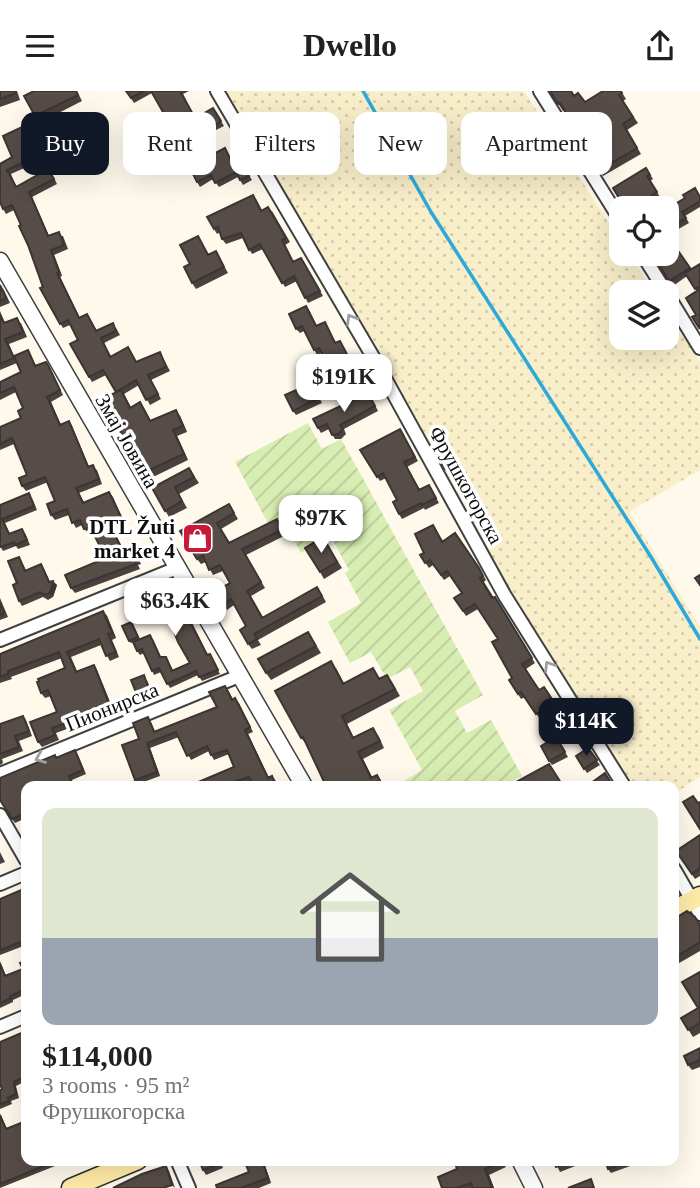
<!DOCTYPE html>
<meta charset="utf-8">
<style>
body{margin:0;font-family:Georgia,serif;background:#f6f6f6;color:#202124;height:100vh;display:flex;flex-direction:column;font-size:26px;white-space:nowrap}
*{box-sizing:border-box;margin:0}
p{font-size:23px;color:#757577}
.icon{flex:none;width:38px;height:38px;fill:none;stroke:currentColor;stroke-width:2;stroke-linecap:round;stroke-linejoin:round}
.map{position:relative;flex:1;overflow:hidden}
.sheet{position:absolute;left:21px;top:690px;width:658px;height:385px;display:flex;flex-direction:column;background:#fff;border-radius:14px;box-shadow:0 7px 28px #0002}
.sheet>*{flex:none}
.guide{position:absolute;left:21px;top:21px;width:658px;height:63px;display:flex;gap:14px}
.tools{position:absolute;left:609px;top:105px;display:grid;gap:14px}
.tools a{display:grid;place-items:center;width:70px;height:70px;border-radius:14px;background:#fff;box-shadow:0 7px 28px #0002;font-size:35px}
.price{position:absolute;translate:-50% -60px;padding:0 16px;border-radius:14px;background:#fff;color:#222;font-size:23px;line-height:46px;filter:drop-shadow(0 2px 4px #0008)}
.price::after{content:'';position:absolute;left:50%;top:42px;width:21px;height:16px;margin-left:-10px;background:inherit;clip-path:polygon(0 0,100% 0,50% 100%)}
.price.selected{background:#111827;color:#fff}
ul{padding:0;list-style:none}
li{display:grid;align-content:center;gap:14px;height:371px;padding:0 21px}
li+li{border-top:2px solid #e0e0e0}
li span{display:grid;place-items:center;height:217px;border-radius:14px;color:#555}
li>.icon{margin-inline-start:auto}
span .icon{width:126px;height:126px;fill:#fffc;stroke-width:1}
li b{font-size:30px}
.pill{padding:0 24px;border-radius:14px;background:#fff;box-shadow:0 7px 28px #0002;font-size:24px;line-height:63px}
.pill.selected{background:#111827;color:#fff}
header{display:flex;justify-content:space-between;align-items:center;height:91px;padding:0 21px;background:#fff;font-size:32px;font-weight:800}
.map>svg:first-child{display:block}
.farmland{fill:url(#farmland-dots)}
.garden{fill:url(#garden-furrows)}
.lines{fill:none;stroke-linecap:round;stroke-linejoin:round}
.stream{stroke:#2ca8d9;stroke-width:3.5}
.minor-casing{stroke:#404040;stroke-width:16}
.tertiary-casing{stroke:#404040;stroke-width:19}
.secondary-casing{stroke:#2f2f2f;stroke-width:21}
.minor{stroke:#fff;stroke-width:12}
.tertiary{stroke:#fff;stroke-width:16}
.secondary{stroke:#ffeba7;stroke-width:18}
.wall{fill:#4a413e}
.shaded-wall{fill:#3c3532}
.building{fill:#564c48;stroke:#3c3532;stroke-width:2}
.oneway{stroke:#9e9e9e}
.labels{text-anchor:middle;stroke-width:7;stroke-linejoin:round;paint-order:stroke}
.street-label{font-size:21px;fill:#0d0d0d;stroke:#fff}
.poi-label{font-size:21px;font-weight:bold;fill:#0d0d0d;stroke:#fff;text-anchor:end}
</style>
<header><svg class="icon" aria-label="menu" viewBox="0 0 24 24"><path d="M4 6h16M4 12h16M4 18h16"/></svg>Dwello<svg class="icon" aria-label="share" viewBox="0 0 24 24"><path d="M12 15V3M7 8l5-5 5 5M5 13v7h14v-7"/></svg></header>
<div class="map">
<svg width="700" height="1097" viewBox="0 0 700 1097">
<defs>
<pattern id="farmland-dots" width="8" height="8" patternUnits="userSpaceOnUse" patternTransform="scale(1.75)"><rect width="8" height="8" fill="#f8eeca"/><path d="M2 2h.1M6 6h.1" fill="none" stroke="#d3cbac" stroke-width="1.8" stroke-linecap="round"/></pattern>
<pattern id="garden-furrows" width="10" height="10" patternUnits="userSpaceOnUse" patternTransform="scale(1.75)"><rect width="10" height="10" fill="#d8edb2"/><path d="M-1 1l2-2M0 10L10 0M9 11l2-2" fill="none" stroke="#b8ca98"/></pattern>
</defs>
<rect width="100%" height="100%" fill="#fff9ec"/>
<path class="farmland" d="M226,0h298l97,151v12h8l25,38h-33v46h46v-26l33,50v108l-71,42 71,115v150l-26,17v-8h-41l-71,-107 -120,-204 -54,-103z"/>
<path class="garden" d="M308,332l14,26 19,-10 142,256 -28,16 12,22 24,-13 31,56 -18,10h-102l-1,-3 21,-13 -33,-60 34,-19 -13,-24 -23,12 -16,-27 -21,11 -22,-41 33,-19 -16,-30 4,-3 -18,-33 -30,16 -19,-34 -13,6 -34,-63z"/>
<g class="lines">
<path class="stream" d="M363,0l68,121 220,345 49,82"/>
<defs>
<path id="minor" d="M217,0l159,271 129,234 119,190
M540,0l81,130
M642,163l24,38
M667,203l33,54
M0,549l177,-72
M0,683l239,-98
M0,724l26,45
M674,778l26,45
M0,793l26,-11
M0,936l26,-11
M177,1069l12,28"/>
<path id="tertiary" d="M0,170l304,525
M520,1069l14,28"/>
<path id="secondary" d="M674,819l26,-14
M71,1097l67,-28"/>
</defs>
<use href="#minor" class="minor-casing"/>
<use href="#tertiary" class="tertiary-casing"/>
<use href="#secondary" class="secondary-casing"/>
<use href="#minor" class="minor"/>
<use href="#tertiary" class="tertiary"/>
<use href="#secondary" class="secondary"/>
</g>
<path class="wall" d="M0,0h17l3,9 -20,7z
M77,0l5,10 -43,22 -4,-7z
M126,0h63l-6,3 12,24 18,-10 11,18 -8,4 -3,-4 -11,6 -7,-10 -20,10 -23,-39 -18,10z
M550,0l24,5 11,6 36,-11 5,8 -3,2 15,22 -11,7 14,24 -38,22 -39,-66 -1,1z
M22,36l18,34 -29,13 5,12 36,-12 5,10 -25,13 17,39h14l5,13 -14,6 8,21 -2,1 20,41 7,-4 10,17 19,-3 4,7 -16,8 7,13 20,-4 5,10 24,-10 10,19 -19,9 10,19 -11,6 -11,-20 -15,9 7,13 13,1 7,13 29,-5 7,16 -10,4 11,24 -39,19 -4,-7 -9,-18 -3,1 -5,-6 -5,-13h-1l-4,-6 -2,-38 -10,-17 -14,7 -3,-5 -11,-37 -8,-15 -7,3 -15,-24 -27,-79 -7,-15 -8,4 -3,-5 -3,-45 12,-7z
M200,47l10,18 18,-3 5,9 6,-3 13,21 -9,5 -5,-8 -19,10 -6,-8 -13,8 -3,-5v-10z
M646,77l7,11 -3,2 10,16 -9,5 -26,6z
M700,105v11l-15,9 4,7 -14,8 -4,-6 -4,3v-19z
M256,108l6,11 10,1 18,31 -5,3 8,17 8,-4 22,38 -15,7 -11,-22 -12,6 -22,-38 -11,5 -9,-16 -17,6 -4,-5 -2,-7 -3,2 -3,-5z
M198,145l11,19 7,-4 12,22 -32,16 -4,-6 -2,-19z
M679,161l12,17 9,-5v66l-8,-13 4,-2 1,-24 -10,-15 -14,10 -14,-21z
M0,194l4,5 6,13 -10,4z
M309,219l8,16 8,-4 11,21 4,-2 12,21 -19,10 -11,-19 -5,2 -13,-24 -4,2 -4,-4z
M0,220l5,12h16l6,14 -18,7 8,19 -17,7z
M28,259l8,16 10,-4 5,8 12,25 -12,7 10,23 8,-4 3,5 17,41 8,3 5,14 -23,9 5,9 25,-10 16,32 -12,5 11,22 12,2 5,11 -3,1 2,4 -65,24 -4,-5 35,-30 -13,-26 -5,2 -6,-9 -6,3 -7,-13 -14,5 -4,-5 4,-14 -7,-19 -22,9 -4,-5 5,-11 -13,-31 -14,6v-23l21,-9 2,-10 -7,-16 -16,8v-18l21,-10z
M365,275l8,15 -13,7 -3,-5z
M312,292l10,20 -26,12 -3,-4z
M371,306l7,14 -34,18 2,5 -5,5h-6l-6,-10 -8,4 -3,-5z
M400,338l18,32 -11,6 13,23 9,-5 10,18 -14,7 -1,-2 -22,11 -3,-5 -2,-14 -11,-22 -6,3 -20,-31z
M443,364l10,11 -7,5 -7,-12z
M189,377l10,15 -20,11 8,14 -18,9 -17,-29z
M32,407l5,12 -32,13 5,11 15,-1 5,12 -12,4 -2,-3 -13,5 -3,-5v-41z
M229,413l9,15 -17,10 8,13 52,-17 5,10 -40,20 19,33 -14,8 12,21 58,-24 5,9 -68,38 3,5 -9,4 -4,-5 -2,-18 -12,-21 -7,5 -4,-6 7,-21 -7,-12 -10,4 -7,-13 -5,2 -4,-5z
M433,434l10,16 12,-8 27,40 4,7 -2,2 51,81 -9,6 13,21 5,-3 13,20 -17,12 -15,-22 -4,2 -12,-19 3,-2 -14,-39 -20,-30 -12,7 -12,-18 8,-5 -12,-17 -6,4 -11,-15 -4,3 -9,-13 4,-2z
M323,446l19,31 -18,11 -4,-7z
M19,466l7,13 15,-6 3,5 6,13 7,3 -4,12 -5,3 -5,-3 -21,9 -3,-5 -2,-18z
M168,492l5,12 3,-1 3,3 29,58 4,3 8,16 -18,7 -4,-6 -28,13 -9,-16 -7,3 -10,-22 -4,2 -3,-4 16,-12 8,18h5l7,13 17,-7 -24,-52 -8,4 -3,-4z
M0,507l8,19 -8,3z
M103,520l4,5 9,22 -4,2 7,17 -9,4 -9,-16 -30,12 6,14 17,-6 3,5 17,42 -58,21 3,7 -17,7 -4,-5 19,-30 -6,-16 -6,2 -4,-5 24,-25 -3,-10 -51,19 1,2 -12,4v-29z
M133,533l7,15 -9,4 -2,-2z
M308,541l13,21 -50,27 -5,-7z
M336,577l8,15 29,-15 7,11 12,3 8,14 -53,28 7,14 24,-3 6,13 -21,11 9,18 5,-2 7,11h-58l-19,-42 -6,-6z
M147,589l6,15 -13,5 -3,-5z
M228,599l5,9 6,4 14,29 -5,2 21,44 3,-2 4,5h-25l-13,5h-49l45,-19 -5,-13 -15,6 -5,-9 -18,9 -12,-23 -29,11 10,28 -22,8 -3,-4 4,-41 12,-17 4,9 62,-24z
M23,625l3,4 6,16 -13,5 4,10 -21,8 1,4 -3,2v-41z
M571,627l11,18 -11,7 -11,-18z
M556,646l12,20 -16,8 -3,-4z
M588,657l12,17 -13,8 -11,-17z
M78,664l8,19 -14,6 2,6h-48v32l-11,5 -14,-20 56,-45z
M700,744v41l-5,3 -19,-28z
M0,761l5,10 -5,2z
M26,797v57l-26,10v-56z
M674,828l26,5v27l-26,15z
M26,869v34l-13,6v2l-13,6v-47l6,15 17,-7z
M700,881v61l-7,4 -12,-19 17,-10z
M26,940v50l-10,5 3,12 -8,3 1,3 -12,5v-19l2,-1z
M700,957v19l-8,3 -4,-5z
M0,1023l7,15 19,31h44l-70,28z
M220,1069l3,8 -17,7 -3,-5z
M263,1069l8,23 -12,5h-42l32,-16z
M502,1069l4,7 -17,8 5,13h-52l15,-19z
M554,1069h28l1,3 -23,9z
M631,1069l2,5 -22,8 -3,-4z"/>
<path class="shaded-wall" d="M29,101l3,5 19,44 -3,-5z
M51,159l3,5 8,21 -3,-4z
M57,182l3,4 22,46 -16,-29z
M47,306l4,5 12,29 -3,-6z
M176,319l4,6 7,16 -4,-6z
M69,330l3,5 19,46 -3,-5z
M173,339l4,6 11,24 -4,-6z
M109,401l4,5 12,27 -3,-5z
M41,473l3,5 8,18 1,-6 4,4 -4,12 -3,-4 -1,-11z
M103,520l4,5 9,22 -4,-5z
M94,574l3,5 17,42 -4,-5z
M245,639l3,4 23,49 -3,-5z
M147,652l3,5 10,28 -3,-4z
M358,661l5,7 13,26 -5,-7z
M262,1069h1l8,23 -3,-5z
M166,1075l3,5 6,17 -3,-3z
M485,1078l4,6 5,13h-2z"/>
<path class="building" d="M0,0h15l1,2 -16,6z
M34,0h42l2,4 -43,21 -11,-20z
M126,0h18l-13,7z
M151,0h29l14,25 -22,12z
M550,0h21l3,5 4,-3 7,9 18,-11h18l1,2 -3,2 14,22 -10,7 14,24 -38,22 -39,-67 -2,1z
M213,17l8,13 -8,5 -3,-5 -12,6 -4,-8z
M22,36l15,29 -30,14 9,17 32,-18 6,10 -25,13 19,44 11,-4 5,13 -13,5 8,22 -2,1 22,45 8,-4 9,17 17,-8 3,8 -15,7 9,19 18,-10 8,15 24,-10 6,15 -18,8 10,19 -12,6 -10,-20 -20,12 -13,-22 -14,7 -19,-33 8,-4 -10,-20 -8,4 -20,-36 3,-1 -15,-42 -9,-19 2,-1 -9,-20 -9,4 -3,-7v-38l12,-7 -9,-21z
M200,47l10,18 15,-8 7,15 7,-4 10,17 -9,4 -4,-8 -21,11 -4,-8 -14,7 -4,-8 4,-2 -14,-26z
M646,77l4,7 -3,1 10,16 -9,6 7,10h-30l-12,-20z
M695,97l5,9v4l-18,11 4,6 -14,8 -4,-6 -1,1v-12l18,-11 -2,-3z
M253,104l8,16 7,-4 18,31 -4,2 11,22 8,-4 19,33 -15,7 -11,-22 -12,7 -22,-39 -11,6 -8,-17 -19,6 -4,-12 -4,2 -7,-12z
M198,145l10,19 8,-4 8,16 -32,16 -8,-16 6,-3 -10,-19z
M679,161l11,16 -21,13 -10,-16z
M700,173v22l-5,3 -10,-16z
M0,194l6,13 -6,3z
M700,198v38l-1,1 -7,-11 4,-2 -10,-17z
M306,215l10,20 9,-4 10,21 5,-2 9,17 -19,10 -11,-20 -5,2 -12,-24 -6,3 -7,-15z
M0,224l4,8 13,-5 6,14 -18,7 9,19 -14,6z
M28,259l7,16 11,-4 2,3 12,25 -13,7 13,28 9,-4 19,46 5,-2 6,14 -23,9 7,15 26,-11 13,27 -13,5 14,27 9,-3 5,11 -2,1 1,4 -65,24 -6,-13 41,-17 -16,-31 -6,2 -4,-9 -8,3 -5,-14 -16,6 -4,-11 8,-3 -10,-24 -23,9 -3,-8 8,-3 -15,-37 -12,6v-17l21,-9 -3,-7 5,-3 -9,-21 -14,6v-11l21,-10 -7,-16z
M362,271l8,14 -13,7 -8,-14z
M312,292l7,15 -26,13 -8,-16z
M121,299l9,18 10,-6 10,19 26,-11 7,16 -10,4 11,24 -39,18 -12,-25 -5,2 -8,-20 -2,1 -16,-31z
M368,302l7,13 -35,19 3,4 -5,5 -6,1 -5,-11 -9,4 -5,-9z
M400,338l15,28 -11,5 15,28 10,-5 7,13 -14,7 -1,-2 -22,11 -6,-12 4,-2 -14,-27 -6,4 -17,-27z
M443,364l8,9 -6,5 -6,-10z
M189,377l5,9 -19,10 7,14 -17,10 -13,-23z
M29,402l5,13 -32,13 7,15 13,-5 5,11 -12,5 -1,-3 -14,5v-42z
M229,413l5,9 -17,10 12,20 48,-24 5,11 -40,19 19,33 -14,9 15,27 55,-31 5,9 -68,38 3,5 -9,5 -8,-14 6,-4 -15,-27 -8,5 -7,-13 14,-8 -10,-18 -11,5 -6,-15 -6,4 -17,-28z
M433,434l9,17 13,-9 24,35 4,8 -3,2 12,20 3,-1 37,61 -10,6 17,26 5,-3 10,15 -18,12 -15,-22 -3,2 -9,-14 3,-2 -20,-36 6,-3 -23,-35 -12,7 -9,-13 8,-5 -15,-22 -6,4 -11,-15 -5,3 -5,-8 4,-2 -9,-19z
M323,446l14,25 -17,10 -15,-24z
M19,466l6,14 16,-7 8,18 4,-1 -3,12 -5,2 -5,-3 -21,9 -6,-16 4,-2 -9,-22z
M700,484v10l-5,-7z
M165,488l7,16 4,-1 31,61 3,-1 8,16 -19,7 -3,-6 -29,13 -8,-16 -7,3 -10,-22 -5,2 -4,-9 17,-7 10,22h6l6,14 18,-8 -12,-21 -14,-35 -9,4 -11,-24z
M0,511l4,11 -4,2z
M103,520l9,22 -4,1 8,18 -10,4 -7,-17 -32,13 9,20 18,-7 16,42 -58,21 3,7 -17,7 -8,-20 27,-10 -9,-22 -7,3 -4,-11 2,-1 -1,-2 27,-11 -6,-16 -51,19v3l-8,3v-23z
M131,531l7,15 -9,4 -7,-15z
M308,541l8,14 -50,27 -8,-14z
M331,570l12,23 30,-16 6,11 8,-4 8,14 -53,27 11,22 20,-10 7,13 -22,11 13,26 6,-3 6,11h-57l-23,-49 -2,1 -26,-47z
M144,584l5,15 -12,5 -6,-15z
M225,595l7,14 3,-2 15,29 -5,3 23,48 4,-2 4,10h-23l-4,-9 -27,9h-33l45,-19 -7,-17 -16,5 -4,-9 -20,10 -11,-24 -29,11 10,29 -22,8 -13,-35 17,-6 -6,-16 15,-6 6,15 63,-25 -8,-15z
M23,625l6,15 -14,5 4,11 -19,7v-30z
M571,627l8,13 -11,7 -8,-13z
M556,646l9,15 -16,9 -8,-15z
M588,657l9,12 -13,9 -8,-13z
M75,659l8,20 -14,6 3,7 -7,3h-39v31l-1,-4 -13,6 -12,-19v-22l55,-23 1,3z
M549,673l12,19 -5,3h-47z
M605,682l8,13h-26z
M693,705l5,7 2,-1v27l-17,-27z
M700,744v33l-8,6 -16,-23z
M26,797v52l-26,10v-51z
M687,820l8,6 5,8v17l-26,16v-39z
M26,869v29l-16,7 1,2 -11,5v-39l5,12 18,-7 -3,-6z
M700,881v51l-12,7 -7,-12 17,-10 -16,-26z
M26,940v45l-12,6 2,12 -8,4 1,3 -9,3v-14l2,-1 -2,-5v-42z
M700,957v12l-12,5 -4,-9z
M0,1024l6,14 20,-8v39h32l-58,24z
M199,1069h20l1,4 -17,6z
M244,1069h18l6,18 -27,10h-24l-1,-3 33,-13z
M454,1069h47v1l-16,8 7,19h-19l-2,-5 -14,5h-15l-4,-11 19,-8z
M554,1069h20l-18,7z
M605,1069h25v1l-22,8z
M166,1075l6,19 -9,3h-50l29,-14z
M591,1088l3,9h-26z"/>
<defs><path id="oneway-chevron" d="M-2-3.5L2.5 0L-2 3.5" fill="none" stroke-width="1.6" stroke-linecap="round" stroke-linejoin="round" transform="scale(1.75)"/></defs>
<g class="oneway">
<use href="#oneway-chevron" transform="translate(351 228) rotate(-121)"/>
<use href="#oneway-chevron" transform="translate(549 575) rotate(-122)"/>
<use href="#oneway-chevron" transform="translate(40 667) rotate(158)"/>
</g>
<defs>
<symbol id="shop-square" viewBox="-11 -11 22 22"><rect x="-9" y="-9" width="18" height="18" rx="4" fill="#c81936" stroke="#fff"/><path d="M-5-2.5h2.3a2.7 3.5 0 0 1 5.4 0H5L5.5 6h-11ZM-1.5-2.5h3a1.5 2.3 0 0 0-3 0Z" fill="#fff"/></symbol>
</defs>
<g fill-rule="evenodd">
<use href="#shop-square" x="180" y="430" width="35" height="35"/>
</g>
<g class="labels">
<g class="street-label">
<text transform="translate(127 350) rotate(60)" y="7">Змај Јовина</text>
<text transform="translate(466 394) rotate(61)" y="7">Фрушкогорска</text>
<text transform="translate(112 616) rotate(-22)" y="7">Пионирска</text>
</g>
<g class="poi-label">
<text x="175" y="443">DTL Žuti<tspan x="175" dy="24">market 4</tspan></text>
</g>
</g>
</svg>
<div class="tools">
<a><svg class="icon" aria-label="locate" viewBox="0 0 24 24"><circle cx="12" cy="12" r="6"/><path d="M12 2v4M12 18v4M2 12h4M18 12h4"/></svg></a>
<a><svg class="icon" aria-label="layers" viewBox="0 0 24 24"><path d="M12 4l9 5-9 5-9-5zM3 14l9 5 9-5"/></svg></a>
</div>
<b class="price" style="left:344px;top:323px">$191K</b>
<b class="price" style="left:321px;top:464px">$97K</b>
<b class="price" style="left:175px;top:547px">$63.4K</b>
<b class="price selected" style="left:586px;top:667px">$114K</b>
<div class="guide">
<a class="pill selected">Buy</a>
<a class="pill">Rent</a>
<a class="pill">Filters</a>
<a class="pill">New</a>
<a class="pill">Apartment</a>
</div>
<section class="sheet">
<ul>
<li><span style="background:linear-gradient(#dfe7d0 60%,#9aa5b1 0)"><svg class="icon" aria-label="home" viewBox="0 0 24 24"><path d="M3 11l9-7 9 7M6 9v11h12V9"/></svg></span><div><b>$114,000</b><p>3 rooms · 95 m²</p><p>Фрушкогорска</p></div></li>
</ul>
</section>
</div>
